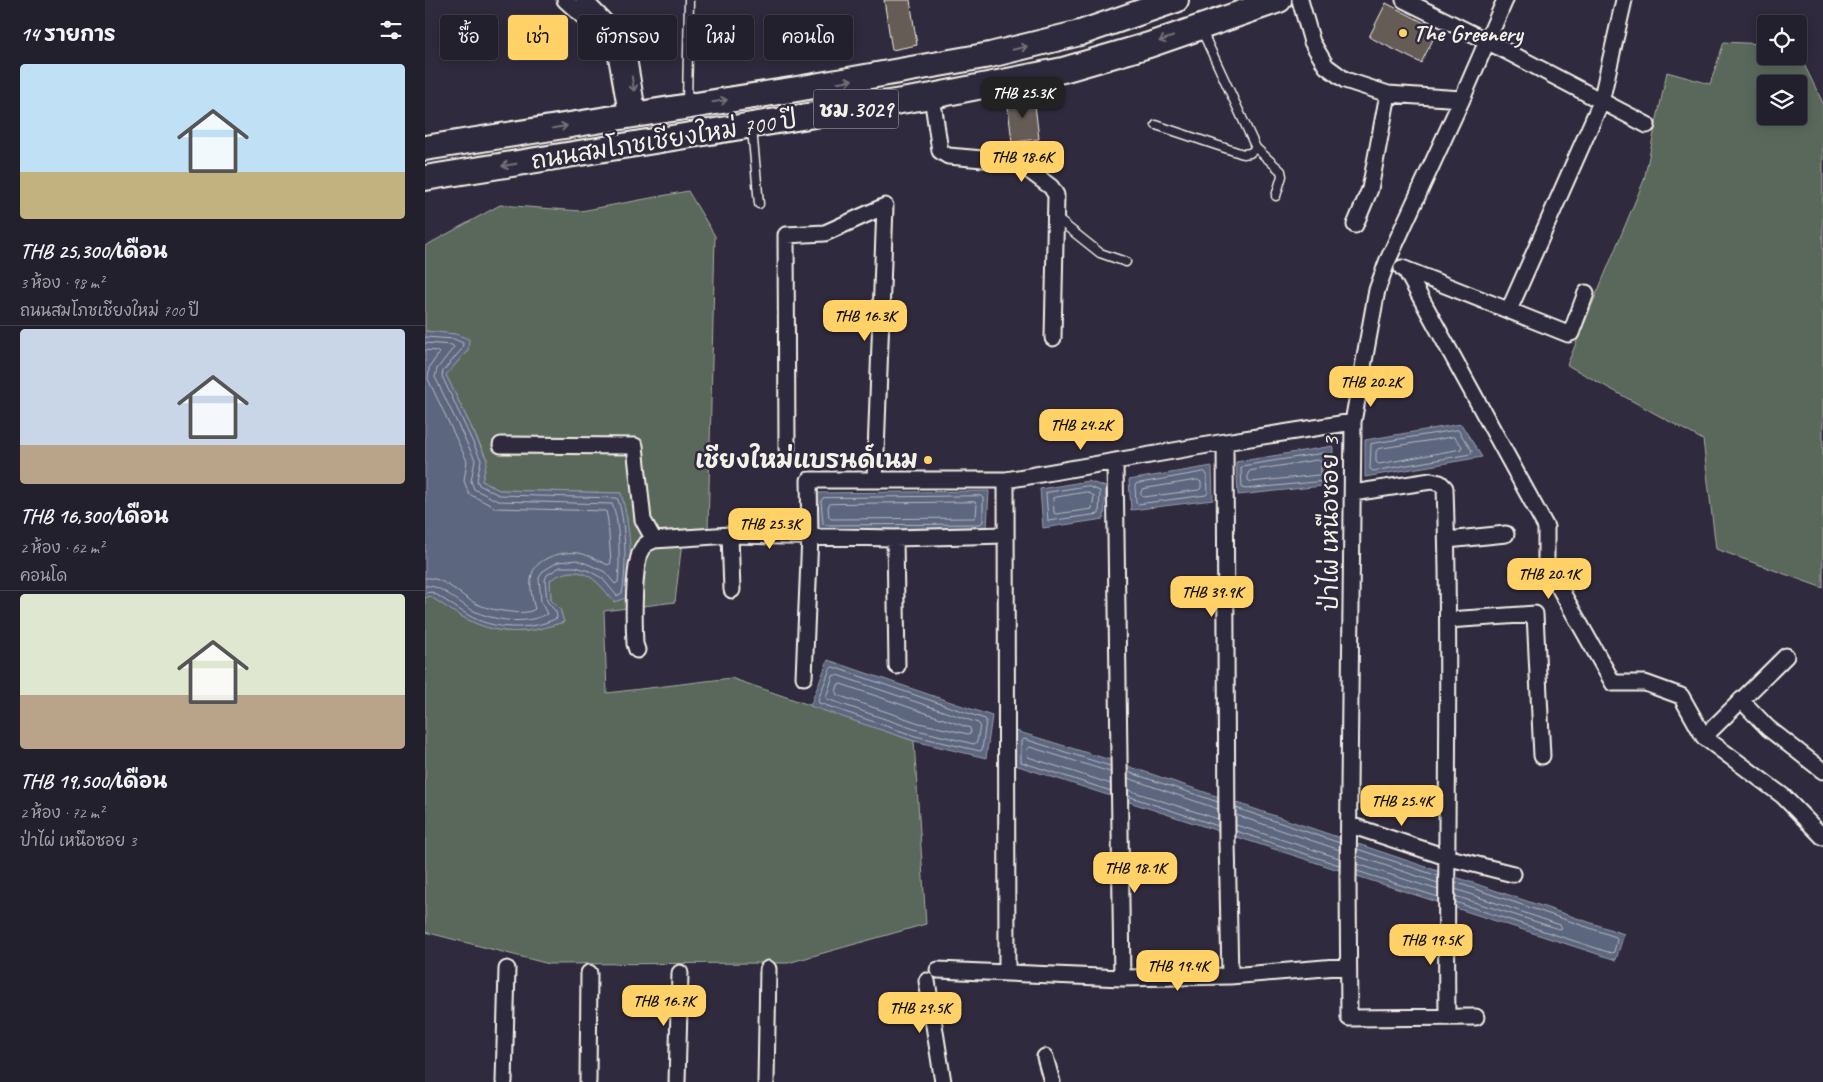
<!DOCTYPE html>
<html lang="th">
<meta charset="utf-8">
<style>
body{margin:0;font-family:Caveat,"Playpen Sans Thai",sans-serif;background:#2b2836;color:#f1f3f6;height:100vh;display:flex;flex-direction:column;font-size:19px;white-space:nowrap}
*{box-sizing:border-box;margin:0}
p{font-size:16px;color:#a3a3aa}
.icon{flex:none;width:28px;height:28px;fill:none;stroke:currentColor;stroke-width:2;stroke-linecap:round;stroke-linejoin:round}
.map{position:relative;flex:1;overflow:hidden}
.drawer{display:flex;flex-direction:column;background:#23202e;width:425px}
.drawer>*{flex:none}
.guide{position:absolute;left:15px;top:15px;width:475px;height:45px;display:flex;gap:10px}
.tools{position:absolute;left:1332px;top:15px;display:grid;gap:10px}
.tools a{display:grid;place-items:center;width:50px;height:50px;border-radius:5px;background:#23202e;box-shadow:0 2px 12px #0003,0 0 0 1px #403e4a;font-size:25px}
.price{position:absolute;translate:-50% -42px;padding:0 11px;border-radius:10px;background:#ffd166;color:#111;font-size:16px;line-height:32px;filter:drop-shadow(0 1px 2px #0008)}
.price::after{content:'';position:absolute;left:50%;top:30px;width:15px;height:11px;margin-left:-8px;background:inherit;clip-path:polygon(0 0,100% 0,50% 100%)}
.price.selected{background:#222;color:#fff}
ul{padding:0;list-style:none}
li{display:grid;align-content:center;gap:10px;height:265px;padding:0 20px}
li+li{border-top:1px solid #403e4a}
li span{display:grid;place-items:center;height:155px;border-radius:5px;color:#555}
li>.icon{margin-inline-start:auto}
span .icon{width:90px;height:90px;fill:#fffc;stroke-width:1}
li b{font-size:21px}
h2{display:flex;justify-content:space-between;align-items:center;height:60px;padding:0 20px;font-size:21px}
.chip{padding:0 18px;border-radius:5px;background:#23202e;box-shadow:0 2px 12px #0003,0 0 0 1px #403e4a;font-size:18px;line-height:45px}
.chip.selected{background:#ffd166;color:#111}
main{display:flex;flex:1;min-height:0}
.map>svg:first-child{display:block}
.green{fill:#5a675c;stroke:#a7aca2;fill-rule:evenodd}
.water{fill:#5c667f;stroke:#999ea9}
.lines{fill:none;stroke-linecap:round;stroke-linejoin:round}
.shore{stroke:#b7b9be;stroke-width:1}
.building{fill:#665b56;stroke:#f4f1e8}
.service-casing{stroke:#f4f1e8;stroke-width:11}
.minor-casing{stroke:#f4f1e8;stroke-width:19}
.primary-casing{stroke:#f4f1e8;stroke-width:28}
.service{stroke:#2f2a3d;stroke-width:8}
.minor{stroke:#2f2a3d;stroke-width:15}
.primary{stroke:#2f2a3d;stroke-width:24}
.oneway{stroke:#747079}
.poi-dot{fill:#ffd166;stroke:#2f2a3d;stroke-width:2}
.labels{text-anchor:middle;stroke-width:5;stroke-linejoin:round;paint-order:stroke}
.shield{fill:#2f2a3d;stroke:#b9b5b5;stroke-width:1}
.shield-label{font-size:22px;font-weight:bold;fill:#f4f1e8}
.poi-label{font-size:24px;font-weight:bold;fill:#f4f1e8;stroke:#2f2a3d;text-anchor:start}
.street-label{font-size:24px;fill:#f4f1e8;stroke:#2f2a3d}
</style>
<main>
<section class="drawer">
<h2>14 รายการ<svg class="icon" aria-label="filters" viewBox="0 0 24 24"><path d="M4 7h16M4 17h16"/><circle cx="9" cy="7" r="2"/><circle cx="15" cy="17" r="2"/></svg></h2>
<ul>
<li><span style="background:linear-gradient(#bfe0f5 70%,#c2b280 0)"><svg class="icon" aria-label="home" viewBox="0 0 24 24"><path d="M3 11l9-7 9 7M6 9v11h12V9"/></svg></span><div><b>THB 25,300/เดือน</b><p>3 ห้อง · 98 m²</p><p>ถนนสมโภชเชียงใหม่ 700 ปี</p></div></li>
<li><span style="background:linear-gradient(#c9d6e8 75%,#b9a48a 0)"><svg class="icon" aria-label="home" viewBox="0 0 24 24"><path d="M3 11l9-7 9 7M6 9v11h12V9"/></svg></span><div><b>THB 16,300/เดือน</b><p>2 ห้อง · 62 m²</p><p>คอนโด</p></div></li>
<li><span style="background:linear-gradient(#dfe7d0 65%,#b9a48a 0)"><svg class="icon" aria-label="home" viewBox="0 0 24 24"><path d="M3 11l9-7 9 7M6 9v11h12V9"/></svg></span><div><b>THB 19,500/เดือน</b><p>2 ห้อง · 72 m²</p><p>ป่าไผ่ เหนือซอย 3</p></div></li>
</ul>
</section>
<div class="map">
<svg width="1398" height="1082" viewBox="0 0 1398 1082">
<rect width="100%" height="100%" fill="#2f2a3d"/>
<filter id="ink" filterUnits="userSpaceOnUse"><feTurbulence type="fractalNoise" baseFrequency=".02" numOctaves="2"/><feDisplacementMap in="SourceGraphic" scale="10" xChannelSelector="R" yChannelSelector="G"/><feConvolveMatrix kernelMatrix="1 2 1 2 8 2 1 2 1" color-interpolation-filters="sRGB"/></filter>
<g filter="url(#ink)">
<path class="green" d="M1299,42l42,2v12h33v-2l24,49v485l-107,-39 -13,-109 -136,-75 77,-185 23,-108 43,12zM1341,84h33v32h-33z
M263,191l27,45 -7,295 -25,2 -8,69 -71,9 3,82 124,-15 183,63 12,183 -138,39 -239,1 -124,-32v-334l5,-2c30,21 58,39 96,35 13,-1 26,-6 38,-9l-4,-13 -9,-9 -1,-20c30,-19 46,-2 64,22l16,-29 -3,-54 -6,-26 -122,-3 -17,-9 5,-22 -41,-84 22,-25 -13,-16 -30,-3v-85l75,-41 81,6z"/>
<path class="water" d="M0,331l30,3 14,5 -1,11 -22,25 41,85 -5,21 17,9 122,3c9,32 13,72 5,105l-12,4c-18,-24 -34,-41 -64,-22l1,20 9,9 4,13c-12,3 -25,8 -38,9 -39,4 -66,-14 -96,-35l-5,2z
M1036,424l21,33 -117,20v-37z
M908,446l-1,39 -94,10 -2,-33z
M787,466l1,34 -82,10 -2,-30z
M663,481l18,6 -2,32 -61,9 -3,-39z
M564,491l-2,38 -168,1 -4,-37z
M403,660l164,56 -6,42 -72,-17 -104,-35z
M591,731l91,28 517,175 -8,26 -601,-195z"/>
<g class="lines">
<path class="shore" d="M0,337l29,2 9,4 -1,6 -19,22 -1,5 39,84 -4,20 2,5 20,10 118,3c9,19 10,74 5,95l-5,3 -15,-18 -13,-7 -13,-4h-16l-13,8 -2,5 2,21 9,11 1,6c-25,13 -65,12 -89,-3 -12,-7 -24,-16 -36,-23l-7,1
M0,343l27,2 2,2 -17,22 -2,8 40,83 -4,21 3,8 24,12 114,3c8,15 8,60 6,78l-3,2 -10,-12 -15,-7 -13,-5 -19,2 -15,9 -4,7 2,24 6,12c-21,11 -54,7 -75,-4 -12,-6 -33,-27 -47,-24
M0,350l12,1 2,2 -10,15 -1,11 39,82 -3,20 5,13 27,14 110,3 2,10 3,42 -3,2c-9,-4 -19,-10 -29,-12 -16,-2 -42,4 -47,21 -3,10 0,25 3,35 -6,4 -16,4 -23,3 -12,-1 -24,-3 -35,-8 -16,-7 -33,-28 -52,-26
M1033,430l14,21 -1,3 -98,17 -3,-2 1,-25z
M1029,437l8,9 -1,3 -82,15 -3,-2v-10l2,-3z
M900,453l3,2 -1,24 -2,2 -80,8 -3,-1 -1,-20 2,-2z
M893,460l3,2v11l-2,2 -68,7 -3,-2v-7l2,-2z
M780,472l2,3 1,18 -2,2 -68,9 -2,-1 -1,-17 1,-2z
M773,480l3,2v6l-2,2 -55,7 -3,-2v-4l2,-2z
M662,486l13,5 -1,23 -51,7 -2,-28z
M662,492l7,4 -2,13 -36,5 -2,-1 -1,-15z
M556,496l2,2v24l-3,2 -155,1 -2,-2 -2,-22 2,-3z
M550,502l2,2 -1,12 -2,2 -143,1 -2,-2 -1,-10 2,-3z
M408,667l152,52 1,2 -4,29 -2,1 -65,-15 -96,-33 -1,-3 12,-31z
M412,675l141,48 2,2 -3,17 -3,2 -57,-14 -90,-31 -1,-2 7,-21z
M416,684l129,44 1,5 -3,1 -49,-11 -82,-28 -1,-3 2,-7z
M685,766l-86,-27 -3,2v21l90,29
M685,772l-80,-25 -3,2 1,8 83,27
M703,772l90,30
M703,778l90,31
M703,790l90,29
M703,796l90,30
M811,808l104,35
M811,815l104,35
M811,825l103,33
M811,831l103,34
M932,849l81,27
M932,856l81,27
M932,864l81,26
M932,871l81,26
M1030,896l104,33 3,-1 -2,-3 -105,-36
M1030,902l156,51 3,-1 3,-12 -1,-3 -161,-55"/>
</g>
<path class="building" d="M459,0h26l7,45 -25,5z
M961,3l52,27 -17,33 -52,-26z
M609,96l5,43 -27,3 -5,-43z"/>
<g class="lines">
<defs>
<path id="service" d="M776,29l55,119 25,23 1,5 -6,20
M262,103l2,-103
M731,125l87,29 7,-1 6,-5
M327,129l7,75
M631,218l44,35 26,9"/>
<path id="minor" d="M140,0l44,40 7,14 11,62
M159,0l38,39 5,10 11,65
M875,0l12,42 14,24 19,14 43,14 74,5
M979,0l83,41 160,84
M507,96l8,55 8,5 70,6 33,25 5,8 -3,143
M930,225l15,-36 18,-95
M977,268l166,66 3,-1 15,-40
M980,269l141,258v37l67,119h32l36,13 23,41 82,-81
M1084,310l92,-208 23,-102
M800,442l2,399 3,135
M76,445l134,1 8,74 11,20
M362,449l-1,-214 39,-2 60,-27 -10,274
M690,461l7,517
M581,480l1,493
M928,493l78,-12 9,2 5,5c6,176 0,353 2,529
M305,535l165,3 110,-3
M470,538l2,128
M1022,540l59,-6
M1023,620l87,-6 7,142
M212,650l-2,-6c-1,-18 -3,-87 9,-98 2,-3 7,-4 10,-6l76,-5 2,55
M379,677l6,-141 -1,-56h197l219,-38 128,-20
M1316,700l27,28 55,43
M1279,737l79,59 40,41
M925,825l96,32 67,17
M513,970l184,8 108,-2 118,-10
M502,981l16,101
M1051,1017l-127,1 -1,-138 5,-458 24,-132 10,-28 75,-163 43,-99
M620,1057l7,25
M79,1082l3,-113
M163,1082l1,-109
M252,1082l3,-109
M341,1082l2,-113"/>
<path id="primary" d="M0,148l372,-59 193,-34 90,-22 96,-33
M0,178l507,-82 131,-26 86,-25 130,-45"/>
</defs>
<use href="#service" class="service-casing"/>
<use href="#minor" class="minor-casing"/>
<use href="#primary" class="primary-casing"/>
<use href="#service" class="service"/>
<use href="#minor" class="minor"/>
<use href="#primary" class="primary"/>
</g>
<defs><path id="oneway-shaft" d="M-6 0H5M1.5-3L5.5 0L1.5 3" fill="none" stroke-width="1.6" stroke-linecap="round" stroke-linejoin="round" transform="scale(1.25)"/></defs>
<g class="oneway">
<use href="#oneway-shaft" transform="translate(741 39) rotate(161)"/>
<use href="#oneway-shaft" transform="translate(595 48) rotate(-13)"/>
<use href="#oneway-shaft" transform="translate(420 81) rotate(-9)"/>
<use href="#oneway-shaft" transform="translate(208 84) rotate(81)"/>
<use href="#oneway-shaft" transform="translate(295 101) rotate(-9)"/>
<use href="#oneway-shaft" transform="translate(135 127) rotate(-9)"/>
<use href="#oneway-shaft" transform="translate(84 165) rotate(171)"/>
</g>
</g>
<g class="poi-dot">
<circle cx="978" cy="33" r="5"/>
<circle cx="503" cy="460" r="5"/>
</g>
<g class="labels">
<rect class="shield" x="388.5" y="89.5" width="85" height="39" rx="4"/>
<g class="shield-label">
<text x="431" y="117">ชม.3029</text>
</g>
<g class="poi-label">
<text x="988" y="41">The Greenery</text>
<text x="493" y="468" text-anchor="end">เชียงใหม่แบรนด์เนม</text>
</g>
<g class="street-label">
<text transform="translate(239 140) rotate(-9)" y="8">ถนนสมโภชเชียงใหม่ 700 ปี</text>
<text transform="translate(905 524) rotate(-90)" y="8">ป่าไผ่ เหนือซอย 3</text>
</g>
</g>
</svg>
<div class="tools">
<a><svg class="icon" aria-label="locate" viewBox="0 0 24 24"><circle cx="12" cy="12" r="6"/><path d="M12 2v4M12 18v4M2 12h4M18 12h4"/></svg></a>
<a><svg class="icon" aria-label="layers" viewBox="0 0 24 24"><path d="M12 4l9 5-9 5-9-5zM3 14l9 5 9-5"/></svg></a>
</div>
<b class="price selected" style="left:598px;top:119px">THB 25.3K</b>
<b class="price" style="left:597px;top:183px">THB 18.6K</b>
<b class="price" style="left:440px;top:342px">THB 16.3K</b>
<b class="price" style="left:946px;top:408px">THB 20.2K</b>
<b class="price" style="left:656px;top:451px">THB 24.2K</b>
<b class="price" style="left:345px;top:550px">THB 25.3K</b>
<b class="price" style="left:1124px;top:600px">THB 20.1K</b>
<b class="price" style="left:787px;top:618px">THB 39.9K</b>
<b class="price" style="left:977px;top:827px">THB 25.4K</b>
<b class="price" style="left:710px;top:894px">THB 18.1K</b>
<b class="price" style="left:1006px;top:966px">THB 19.5K</b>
<b class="price" style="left:753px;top:992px">THB 19.4K</b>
<b class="price" style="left:239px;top:1027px">THB 16.7K</b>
<b class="price" style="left:495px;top:1034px">THB 29.5K</b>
<div class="guide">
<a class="chip">ซื้อ</a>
<a class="chip selected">เช่า</a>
<a class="chip">ตัวกรอง</a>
<a class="chip">ใหม่</a>
<a class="chip">คอนโด</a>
</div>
</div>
</main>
